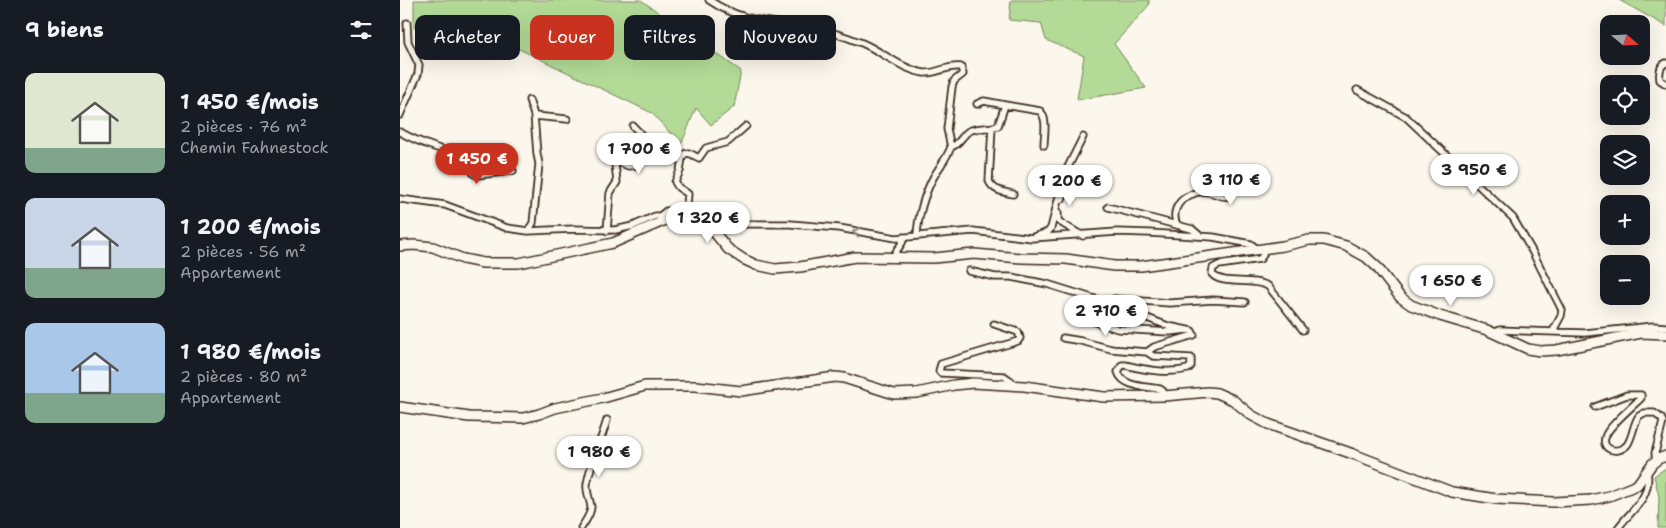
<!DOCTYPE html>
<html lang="fr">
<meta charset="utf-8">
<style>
body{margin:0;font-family:"Shantell Sans",sans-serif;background:#242831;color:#f1f3f6;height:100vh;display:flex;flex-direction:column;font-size:19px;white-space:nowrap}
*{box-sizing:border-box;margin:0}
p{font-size:16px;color:#9ea1a6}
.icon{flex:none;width:28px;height:28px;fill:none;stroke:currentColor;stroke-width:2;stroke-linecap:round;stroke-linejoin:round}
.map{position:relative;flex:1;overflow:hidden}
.details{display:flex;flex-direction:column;background:#171b24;width:400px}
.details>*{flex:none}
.guide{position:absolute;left:15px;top:15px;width:475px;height:45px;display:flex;gap:10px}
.needle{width:32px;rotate:109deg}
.tools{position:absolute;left:1200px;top:15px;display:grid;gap:10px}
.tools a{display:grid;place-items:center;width:50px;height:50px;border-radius:10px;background:#171b24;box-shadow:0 5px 20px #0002;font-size:25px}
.price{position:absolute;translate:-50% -42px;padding:0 11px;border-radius:18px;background:#fff;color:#222;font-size:16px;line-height:32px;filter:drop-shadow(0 1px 2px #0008)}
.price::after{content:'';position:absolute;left:50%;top:30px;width:15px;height:11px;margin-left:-8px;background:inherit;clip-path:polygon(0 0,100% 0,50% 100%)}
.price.selected{background:#c8321e;color:#fff}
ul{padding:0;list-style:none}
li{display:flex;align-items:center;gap:15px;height:125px;padding:0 25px}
li span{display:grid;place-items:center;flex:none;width:140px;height:100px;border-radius:10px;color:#555}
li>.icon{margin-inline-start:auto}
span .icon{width:60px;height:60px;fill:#fffc;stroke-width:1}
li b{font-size:21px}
h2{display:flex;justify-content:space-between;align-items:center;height:60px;padding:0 25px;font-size:21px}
.tag{padding:0 18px;border-radius:10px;background:#171b24;box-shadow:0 5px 20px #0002;font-size:18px;line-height:45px}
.tag.selected{background:#c8321e;color:#fff}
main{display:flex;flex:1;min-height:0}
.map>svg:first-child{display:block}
.green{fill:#b3db97;stroke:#77825a}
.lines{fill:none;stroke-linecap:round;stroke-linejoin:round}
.street-casing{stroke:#3b2a1e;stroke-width:9}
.secondary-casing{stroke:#3b2a1e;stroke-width:12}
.street{stroke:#fbf7ec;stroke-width:5.5}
.secondary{stroke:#fbf7ec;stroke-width:9}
.oneway{stroke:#9b9085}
</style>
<main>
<section class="details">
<h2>9 biens<svg class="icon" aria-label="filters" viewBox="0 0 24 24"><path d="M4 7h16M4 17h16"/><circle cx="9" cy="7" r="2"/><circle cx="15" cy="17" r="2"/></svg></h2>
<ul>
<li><span style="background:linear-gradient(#dfe7d0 75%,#7fa58c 0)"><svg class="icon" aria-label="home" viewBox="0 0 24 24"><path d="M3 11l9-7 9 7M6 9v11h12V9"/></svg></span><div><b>1 450 €/mois</b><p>2 pièces · 76 m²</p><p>Chemin Fahnestock</p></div></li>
<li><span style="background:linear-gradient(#c9d6e8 70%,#7fa58c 0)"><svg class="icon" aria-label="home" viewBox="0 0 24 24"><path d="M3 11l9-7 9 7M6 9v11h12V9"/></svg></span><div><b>1 200 €/mois</b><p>2 pièces · 56 m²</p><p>Appartement</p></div></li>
<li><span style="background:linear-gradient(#a9c7e8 70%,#7fa58c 0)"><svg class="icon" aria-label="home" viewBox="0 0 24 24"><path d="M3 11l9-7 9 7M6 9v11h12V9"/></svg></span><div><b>1 980 €/mois</b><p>2 pièces · 80 m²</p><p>Appartement</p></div></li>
</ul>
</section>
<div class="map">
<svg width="1266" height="528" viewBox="0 0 1266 528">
<rect width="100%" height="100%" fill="#fbf7ec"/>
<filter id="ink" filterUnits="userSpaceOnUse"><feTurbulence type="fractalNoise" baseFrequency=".02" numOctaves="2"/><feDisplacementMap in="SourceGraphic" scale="10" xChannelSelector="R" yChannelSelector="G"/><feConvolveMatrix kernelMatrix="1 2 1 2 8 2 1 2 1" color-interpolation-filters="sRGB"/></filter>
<g filter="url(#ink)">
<path class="green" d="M14,0h227l100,71 -7,36 -23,18 -15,-17 -15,37 -29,-32 -133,-64 -51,-4 -54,-17z
M611,0h138v5l-35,39 32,44 -69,12 7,-44 -38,-16 -5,-17 -32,-3z
M1219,0h47v26l-2,-1z
M1266,468v60h-8l1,-32 -5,-20z"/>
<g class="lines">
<defs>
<path id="street" d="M309,0c32,22 60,21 98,27 18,3 38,9 55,16 21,9 39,26 62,30 12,1 24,-8 37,-6l2,7 -9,7 -2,6 -5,42 4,18c-4,11 -12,20 -18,31 -9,17 -15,39 -16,57
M1266,63c-7,3 -7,10 -6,17l6,4
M957,90l49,27 107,101 19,33 30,59 -1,6 -8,15
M577,104l7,-3 21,4
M0,115l18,-41 1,-9 -11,-23 -1,-19
M134,116l33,3
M592,128l-3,53c4,10 15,11 24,13
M0,132c18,10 54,24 76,25 6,0 13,-2 20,-2
M551,147c9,-3 11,-12 18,-16 8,-4 20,-2 29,-5l7,-21 35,6c8,8 4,24 4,34
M75,157l-3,13 2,4 4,1 35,-4
M0,199l45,6 62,23 21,3 46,-2 41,1 18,-4 22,-10h5l4,4
M662,199l9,-26
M708,207l84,22 7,6
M658,213v8l25,15
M260,216l6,-5 17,1 4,-8 1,-10 -10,-7 -3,-5 5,-11 2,-13 2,-4 5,-1 10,5 7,-10 22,-6 18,-16
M777,224c-3,-5 -3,-9 -1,-15 4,-12 21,-19 33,-17 7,2 13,6 20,4l1,-4 -3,-3 -22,-11
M128,231l5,-8 6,-59 -2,-10 -3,-39 -5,-15
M207,231l3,-38 7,-11 -2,-18 2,-3 11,5 11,-1c3,-3 4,-6 5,-11 5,-13 -2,-19 -11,-28
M318,236l1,-8 8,-4h63l49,4 57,10 77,-7 59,7 85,-6 32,1 64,4 38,7 6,5
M633,237l15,-5 3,-4 14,-55 18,-36
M863,249v6l-3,4 -41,6 -6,3 -1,6c10,12 40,3 56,12l35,44
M494,257c1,-8 9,-11 10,-20
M569,271l26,6h16l36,7 61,19 60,23 24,5 2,4 -40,12 -7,5 6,4 38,2v8l-3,3c-20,5 -42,1 -63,-4h-3l-4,7c5,16 29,14 42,17l3,2 1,5
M708,303l6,-4 56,4 43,-3 32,2
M676,316l42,13 51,3 18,-2
M594,324l24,8 2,6 -2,3 -77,23 -2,7 2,2 63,3 7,5v4
M1093,333l7,-3 85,3 68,-7 13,1
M663,338l18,3 30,8 36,3
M1195,407l32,-12h14v3c-8,8 -31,27 -35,37 -7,15 12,20 21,10 6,-8 6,-21 12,-29l5,-3h10l7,5 2,4 -8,31 1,8
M181,528c4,-6 10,-14 10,-21 -1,-8 -5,-15 -4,-23 4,-23 14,-43 20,-64
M1218,528c14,-19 34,-30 29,-57"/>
<path id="secondary" d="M289,220l25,12 14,17 15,10 13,6 19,4 25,-2 55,-10 79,1 40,-4 47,4 45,1 48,7h27l142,-20 26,-6h15l22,6 20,11 11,10 23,30 11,8 29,11 47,14 41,19 12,2 17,-1 84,-17 25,1
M0,246l14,-1 19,2 30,12 20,4h36l94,-20 55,-24 26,2
M0,407l69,10 54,1 16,-4 16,-6 48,-10 42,-12h51l45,5 94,-14 9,1 50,16 23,-1 37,-8 19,-2 51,3 80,11 60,-1 44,-4 9,1 16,7 18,15 17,9 85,30 99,38 44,7 58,3 37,-2 18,-4 28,-11 15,-21 6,-5 8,-3"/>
</defs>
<use href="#street" class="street-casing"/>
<use href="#secondary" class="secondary-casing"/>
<use href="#street" class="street"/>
<use href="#secondary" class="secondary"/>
</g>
<defs><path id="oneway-chevron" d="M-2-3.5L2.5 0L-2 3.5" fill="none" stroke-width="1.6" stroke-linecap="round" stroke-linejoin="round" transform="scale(1.25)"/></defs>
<use class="oneway" href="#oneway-chevron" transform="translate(456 232) rotate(-169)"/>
</g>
</svg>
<div class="tools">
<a><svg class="needle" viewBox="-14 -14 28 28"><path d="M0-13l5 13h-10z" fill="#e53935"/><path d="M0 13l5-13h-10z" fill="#9ea1a6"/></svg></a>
<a><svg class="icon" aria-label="locate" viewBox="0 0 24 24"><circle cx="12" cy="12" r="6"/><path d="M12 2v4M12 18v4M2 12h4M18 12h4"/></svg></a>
<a><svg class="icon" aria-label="layers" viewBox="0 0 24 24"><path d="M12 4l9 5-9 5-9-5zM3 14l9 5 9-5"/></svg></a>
<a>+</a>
<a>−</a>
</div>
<b class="price" style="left:239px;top:175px">1 700 €</b>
<b class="price selected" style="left:77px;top:185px">1 450 €</b>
<b class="price" style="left:1074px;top:196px">3 950 €</b>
<b class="price" style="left:831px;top:206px">3 110 €</b>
<b class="price" style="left:670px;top:207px">1 200 €</b>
<b class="price" style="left:308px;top:244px">1 320 €</b>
<b class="price" style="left:1051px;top:307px">1 650 €</b>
<b class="price" style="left:706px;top:337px">2 710 €</b>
<b class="price" style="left:199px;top:478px">1 980 €</b>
<div class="guide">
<a class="tag">Acheter</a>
<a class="tag selected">Louer</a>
<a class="tag">Filtres</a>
<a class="tag">Nouveau</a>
</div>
</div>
</main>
